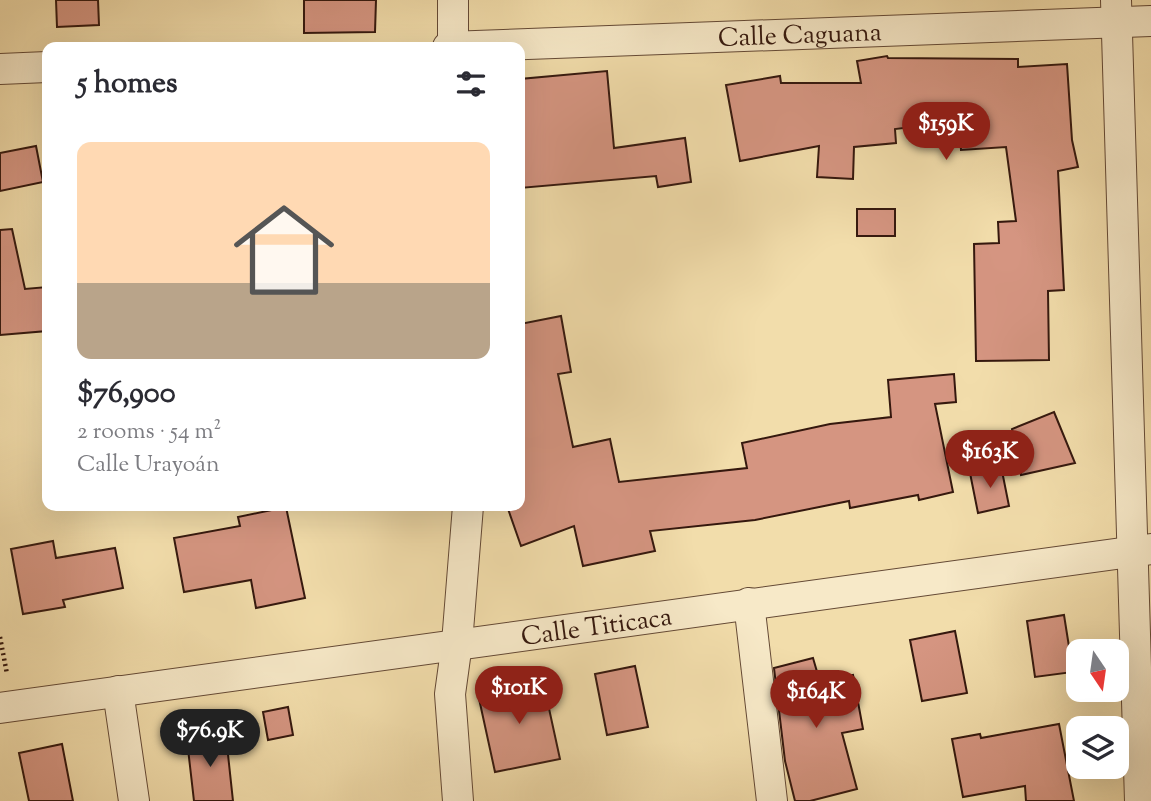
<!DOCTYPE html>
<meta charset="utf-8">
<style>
body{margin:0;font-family:"Sorts Mill Goudy",serif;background:#f7f7f7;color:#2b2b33;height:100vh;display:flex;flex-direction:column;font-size:26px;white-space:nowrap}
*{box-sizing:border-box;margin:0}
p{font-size:23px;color:#7c7c81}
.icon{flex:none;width:38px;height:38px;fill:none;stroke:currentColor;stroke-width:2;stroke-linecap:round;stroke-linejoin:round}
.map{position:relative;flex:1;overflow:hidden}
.panel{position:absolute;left:42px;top:42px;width:483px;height:469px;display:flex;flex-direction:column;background:#fff;border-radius:14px;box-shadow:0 7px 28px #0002}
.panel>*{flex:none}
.needle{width:46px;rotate:167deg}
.tools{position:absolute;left:1066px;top:639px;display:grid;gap:14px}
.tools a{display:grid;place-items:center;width:63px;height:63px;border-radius:14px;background:#fff;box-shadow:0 7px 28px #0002;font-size:35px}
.price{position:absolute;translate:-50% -60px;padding:0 16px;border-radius:24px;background:#8f2418;color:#fff;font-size:23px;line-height:46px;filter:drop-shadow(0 2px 4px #0008)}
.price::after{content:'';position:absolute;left:50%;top:42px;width:21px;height:16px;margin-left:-10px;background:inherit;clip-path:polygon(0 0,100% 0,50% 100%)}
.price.on{background:#222;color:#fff}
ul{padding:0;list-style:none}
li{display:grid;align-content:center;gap:14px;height:371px;padding:0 35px}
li+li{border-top:2px solid #e1e1e2}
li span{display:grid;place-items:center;height:217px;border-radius:14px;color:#555}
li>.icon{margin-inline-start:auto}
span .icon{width:126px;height:126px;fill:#fffc;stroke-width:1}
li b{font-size:30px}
h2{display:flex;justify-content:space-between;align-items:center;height:84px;padding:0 35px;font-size:30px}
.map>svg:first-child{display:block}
.building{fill:#d59581;stroke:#35180e;stroke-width:2}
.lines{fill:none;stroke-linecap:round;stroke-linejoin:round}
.minor-casing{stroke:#644935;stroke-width:32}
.path{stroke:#35180e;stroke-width:4.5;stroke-dasharray:2 3.5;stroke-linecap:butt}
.minor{stroke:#f7e9c8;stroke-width:30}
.labels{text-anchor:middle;stroke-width:7;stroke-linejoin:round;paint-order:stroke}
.street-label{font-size:26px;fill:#35180e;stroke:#f7e9c8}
</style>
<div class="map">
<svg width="1151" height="801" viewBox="0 0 1151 801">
<rect width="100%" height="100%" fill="#f2ddab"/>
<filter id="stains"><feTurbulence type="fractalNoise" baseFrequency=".00286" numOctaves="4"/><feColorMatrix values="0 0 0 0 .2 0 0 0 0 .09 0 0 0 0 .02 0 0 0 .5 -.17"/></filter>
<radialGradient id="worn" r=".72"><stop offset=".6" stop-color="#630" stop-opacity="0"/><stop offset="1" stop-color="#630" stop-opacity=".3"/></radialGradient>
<path class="building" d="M56,0h42l1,25 -42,2z
M304,0h72l-1,32 -71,1z
M887,56l1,2 130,1v8l49,-3 5,76 6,27 -20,4 6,119 -16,1 1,69 -73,1 -2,-117 25,-1 -1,-21 18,-1 -10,-74 -45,3 -2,-29 -64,8 1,14 -42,4 -1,32 -36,-2 2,-31 -79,15 -14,-76 54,-9 1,7h80l-4,-22z
M607,71l7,77 71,-10 6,44 -33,5 -2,-11 -136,12v-109z
M36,146l7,36 -43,9v-38z
M857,209h38v27h-38z
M12,229l13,60 22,-2v44l-47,4v-105z
M561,316l10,56 -13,2 15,73 37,-8 9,43 128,-14 -5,-25 88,-19 61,-7 -3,-37 66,-6 2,28 -21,2 18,88 -34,8 -1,-5 -68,13 -1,-7 -94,19 -105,11 5,20 -72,15 -9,-40 -53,20 -14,-40h13v-182z
M1054,412l21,51 -54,12 -9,-46z
M1001,466l8,40 -31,7 -8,-40z
M286,507l19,91 -49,10 -5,-28 -67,12 -10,-54 66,-12 -2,-9z
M53,541l3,17 59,-10 8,40 -60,12 2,7 -42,7 -12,-65z
M1064,615l9,57 -38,5 -8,-56z
M955,631l12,62 -45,8 -12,-61z
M813,658l7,24 33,-7 10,54 -21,4 15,56 -47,12h-15l-10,-40 -11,-93z
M635,666l13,61 -41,8 -12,-61z
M543,681l17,78 -65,13 -17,-78z
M288,707l5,28 -25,5 -5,-28z
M1059,724l15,77h-48l-1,-15 -62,11 -11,-58 28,-5 1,4z
M226,736l7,65h-39l-7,-61z
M62,744l11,57h-44l-10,-48z"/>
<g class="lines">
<defs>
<g id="minor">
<path d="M453,0v47"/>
<path d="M1116,0l24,801"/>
<path id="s1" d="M448,47l703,-26"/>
<path d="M0,69l47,-2"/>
<path d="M749,603l23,198"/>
<path d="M118,691l16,110"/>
<path id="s2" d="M0,708l1151,-159"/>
<path d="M458,801l-8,-107 7,-51 11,-137"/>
</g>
</defs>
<use href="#minor" class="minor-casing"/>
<path class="path" d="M0,637l7,37"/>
<use href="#minor" class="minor"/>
</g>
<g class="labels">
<g class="street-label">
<text dy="9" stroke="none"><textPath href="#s1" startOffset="352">Calle Caguana</textPath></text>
<text dy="9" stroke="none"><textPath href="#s2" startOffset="602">Calle Titicaca</textPath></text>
</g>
</g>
<rect width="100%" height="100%" filter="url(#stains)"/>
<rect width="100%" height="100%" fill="url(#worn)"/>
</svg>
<div class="tools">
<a><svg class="needle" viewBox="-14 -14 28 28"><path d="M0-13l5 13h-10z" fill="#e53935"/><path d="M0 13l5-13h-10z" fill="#7c7c81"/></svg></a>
<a><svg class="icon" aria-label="layers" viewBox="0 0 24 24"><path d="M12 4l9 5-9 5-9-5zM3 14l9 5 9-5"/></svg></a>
</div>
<b class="price" style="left:946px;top:162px">$159K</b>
<b class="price" style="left:990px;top:490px">$163K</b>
<b class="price" style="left:519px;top:726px">$101K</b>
<b class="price" style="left:816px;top:730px">$164K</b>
<b class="price on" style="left:210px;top:769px">$76.9K</b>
<section class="panel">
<h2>5 homes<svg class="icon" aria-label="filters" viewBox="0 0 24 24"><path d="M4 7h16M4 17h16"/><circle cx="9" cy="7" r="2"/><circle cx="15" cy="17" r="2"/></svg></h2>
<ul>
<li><span style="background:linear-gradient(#ffd9b3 65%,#b9a48a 0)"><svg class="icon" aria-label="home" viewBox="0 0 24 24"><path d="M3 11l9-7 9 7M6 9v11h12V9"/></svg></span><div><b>$76,900</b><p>2 rooms · 54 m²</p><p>Calle Urayoán</p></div></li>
</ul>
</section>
</div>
